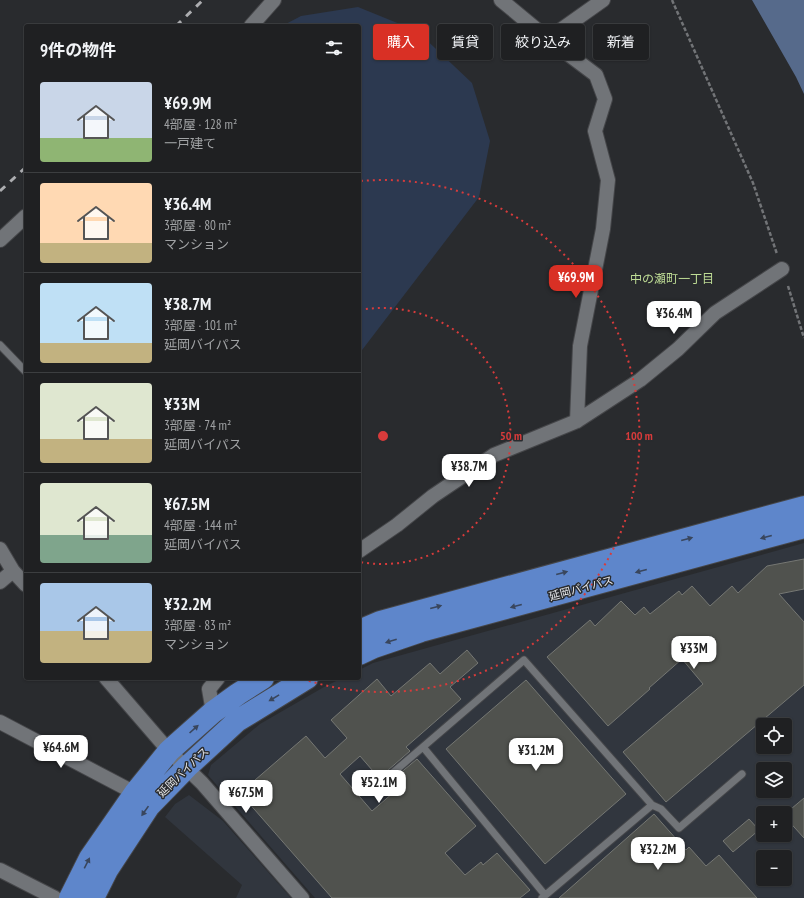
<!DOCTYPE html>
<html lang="ja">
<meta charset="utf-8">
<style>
body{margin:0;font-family:"PT Sans Narrow","Noto Sans JP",sans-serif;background:#27282a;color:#f1f3f6;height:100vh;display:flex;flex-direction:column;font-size:15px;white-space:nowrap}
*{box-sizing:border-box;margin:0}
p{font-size:13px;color:#a1a3a5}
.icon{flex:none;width:22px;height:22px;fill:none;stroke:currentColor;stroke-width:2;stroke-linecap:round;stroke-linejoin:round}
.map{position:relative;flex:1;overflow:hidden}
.drawer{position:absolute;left:24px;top:24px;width:337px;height:656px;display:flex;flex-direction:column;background:#1f2022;border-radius:4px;box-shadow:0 1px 3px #0004,0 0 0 1px #3c3e40}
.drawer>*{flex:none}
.banner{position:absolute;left:373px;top:24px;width:371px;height:36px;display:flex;gap:8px}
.tools{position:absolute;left:756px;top:718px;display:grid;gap:8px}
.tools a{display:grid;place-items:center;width:36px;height:36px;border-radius:4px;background:#1f2022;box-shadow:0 1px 3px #0004,0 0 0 1px #3c3e40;font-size:20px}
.price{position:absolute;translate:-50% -34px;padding:0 9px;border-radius:8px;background:#fff;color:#222;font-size:13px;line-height:26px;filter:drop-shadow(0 1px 2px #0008)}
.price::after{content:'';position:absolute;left:50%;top:24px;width:12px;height:9px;margin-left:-6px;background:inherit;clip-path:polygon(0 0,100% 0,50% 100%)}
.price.on{background:#d93025;color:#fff}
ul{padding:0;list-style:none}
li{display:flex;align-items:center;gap:12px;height:100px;padding:0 16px}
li+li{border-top:1px solid #3c3e40}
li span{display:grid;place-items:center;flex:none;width:112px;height:80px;border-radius:4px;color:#555}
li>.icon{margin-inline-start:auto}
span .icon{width:48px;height:48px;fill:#fffc;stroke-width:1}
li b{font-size:17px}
h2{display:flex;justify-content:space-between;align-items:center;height:48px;padding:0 16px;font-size:17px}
.tag{padding:0 14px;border-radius:4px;background:#1f2022;box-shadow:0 1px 3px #0004,0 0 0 1px #3c3e40;font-size:14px;line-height:36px}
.tag.on{background:#d93025;color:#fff}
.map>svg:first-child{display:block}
.built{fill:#31363e;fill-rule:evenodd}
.green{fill:#2c3950}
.water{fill:#566a8b}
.building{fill:#50524e;stroke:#757773}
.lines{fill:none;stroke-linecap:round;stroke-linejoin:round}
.service-casing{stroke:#454649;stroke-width:9}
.minor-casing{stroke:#454649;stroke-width:16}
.trunk-casing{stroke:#454649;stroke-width:24}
.path{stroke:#727477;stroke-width:2.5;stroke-dasharray:4 2;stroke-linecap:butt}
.service{stroke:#717478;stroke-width:7}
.minor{stroke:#717478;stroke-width:14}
.trunk{stroke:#5e86cb;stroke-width:22}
.rail{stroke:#acadb0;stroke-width:3;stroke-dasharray:7 7;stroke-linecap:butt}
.oneway{fill:#39465d}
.ring{fill:none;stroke:#d83b3b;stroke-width:2;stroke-dasharray:2 4}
.labels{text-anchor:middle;stroke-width:3;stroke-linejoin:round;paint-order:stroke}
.street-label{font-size:11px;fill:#e6e7ea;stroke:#292b2e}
.neighbourhood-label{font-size:12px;fill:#bedc95;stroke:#292b2e}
.centre{fill:#d83b3b;stroke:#292b2e;stroke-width:2}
.ring-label{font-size:12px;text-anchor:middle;font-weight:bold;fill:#d83b3b;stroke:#292b2e;stroke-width:3;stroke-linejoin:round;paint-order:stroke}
</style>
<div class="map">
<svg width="804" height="898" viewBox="0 0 804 898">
<rect width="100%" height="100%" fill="#292b2e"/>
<path class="built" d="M804,543v355h-489l-107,-123 3,-10 49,-41 64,-37 18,-9h17v-8l14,-7zM763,725h22v22h-22zM763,769h22v22h-22zM763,813h22v22h-22zM763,857h22v22h-22z
M189,795l34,26 68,77h-55l6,-13 -77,-68 10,-13z"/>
<path class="green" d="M358,7l59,24 55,52 18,58 -11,56 -120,157v-328h-77l19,-10z"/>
<path class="water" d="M752,0h52v94l-8,-17z"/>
<path class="building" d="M804,559v30l-25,5 25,28v63l-138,117 -43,-50 80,-68 -21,-25 -33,29 1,1 -42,37 -61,-69 43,-37 5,6 26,-25 14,14 9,-8 6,7 29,-23 3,4 10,-9 18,20 22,-20 6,7 29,-27z
M467,650l11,13 -28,24 11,12 -55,48 4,4 -31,27 -19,-22 -20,18 32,37 21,-18 -7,-8 31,-26 59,67 -31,27 20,22 16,-13 2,3 14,-12 33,37 -10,8h-188l-92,-105 66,-57 19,22 22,-20 -16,-18 46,-41 14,17 39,-33 10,11z
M526,680l100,114 -81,70 -99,-115z
M804,798v40l-19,-21v-3z
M654,814l32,36 3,-3 17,19 13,-11 38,43h-198z
M749,819l10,11 -26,22 -10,-11z"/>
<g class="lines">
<defs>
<path id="service" d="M0,345l26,27
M423,747l122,148
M381,783l143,-123 128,145 -110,93
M652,805l9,4 18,19 63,-54"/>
<path id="minor" d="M501,0l47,39 48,36 9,24 -10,32 13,49 -5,49 -23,117 -3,75
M251,26l23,-26
M548,39l55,-39
M0,240l26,-24
M0,549l13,22 13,14
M359,551l38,-26 36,-29 61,-41 83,-34 63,-41 38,-31 37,-36 67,-44
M0,582l13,-11
M106,678l63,73 33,32 100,115
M213,712l-4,-23 9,-11
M0,722l135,71
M0,870l55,28"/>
<path id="trunk" d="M359,631l21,-9 424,-115
M359,654l15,-7 47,-16 383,-104
M70,898l20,-40 45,-65 34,-42 44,-39 25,-18 25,-16
M93,898l14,-28 42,-64 38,-39 50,-46 70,-43"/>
</defs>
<use href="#service" class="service-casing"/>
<use href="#minor" class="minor-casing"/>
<use href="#trunk" class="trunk-casing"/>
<path class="path" d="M672,0l81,183 24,71
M788,286l16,52"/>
<use href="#service" class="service"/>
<use href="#minor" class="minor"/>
<use href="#trunk" class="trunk"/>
<path class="rail" d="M176,26l27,-26
M0,191l26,-24"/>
</g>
<defs><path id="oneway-solid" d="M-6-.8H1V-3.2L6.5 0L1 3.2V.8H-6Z"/></defs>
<g class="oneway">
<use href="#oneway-solid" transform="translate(766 537) rotate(165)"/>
<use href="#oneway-solid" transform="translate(687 539) rotate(-15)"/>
<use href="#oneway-solid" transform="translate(641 571) rotate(165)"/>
<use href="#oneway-solid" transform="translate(562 573) rotate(-15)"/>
<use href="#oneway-solid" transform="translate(516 606) rotate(165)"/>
<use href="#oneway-solid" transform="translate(436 607) rotate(-15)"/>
<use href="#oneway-solid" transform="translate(391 641) rotate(162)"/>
<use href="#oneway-solid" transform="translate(274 698) rotate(149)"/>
<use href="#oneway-solid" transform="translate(194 729) rotate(-42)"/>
<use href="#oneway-solid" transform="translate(145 811) rotate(125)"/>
<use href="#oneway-solid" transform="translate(87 863) rotate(-63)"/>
</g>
<g class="ring">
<path d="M360 310A128 128 0 1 1 360 562"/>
<path d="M361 181A256 256 0 1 1 300 678"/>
</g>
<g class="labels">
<g class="street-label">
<text transform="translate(581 588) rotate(-15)" y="4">延岡バイパス</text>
<text transform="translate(183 772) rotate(-44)" y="4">延岡バイパス</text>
</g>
<g class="neighbourhood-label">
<text x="672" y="283">中の瀬町一丁目</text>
</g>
</g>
<circle cx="383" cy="436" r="6" class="centre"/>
<g class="ring-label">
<text x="511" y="440">50 m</text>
<text x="639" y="440">100 m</text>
</g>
</svg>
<div class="tools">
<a><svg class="icon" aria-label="locate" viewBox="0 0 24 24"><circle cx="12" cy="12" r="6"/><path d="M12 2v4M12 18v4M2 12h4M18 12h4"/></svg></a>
<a><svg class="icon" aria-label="layers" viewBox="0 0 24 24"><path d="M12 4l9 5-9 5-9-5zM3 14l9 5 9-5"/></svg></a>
<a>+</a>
<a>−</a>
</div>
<b class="price on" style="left:576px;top:299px">¥69.9M</b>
<b class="price" style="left:674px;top:335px">¥36.4M</b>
<b class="price" style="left:469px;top:488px">¥38.7M</b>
<b class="price" style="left:694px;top:670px">¥33M</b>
<b class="price" style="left:61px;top:769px">¥64.6M</b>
<b class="price" style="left:536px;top:772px">¥31.2M</b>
<b class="price" style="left:379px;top:804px">¥52.1M</b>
<b class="price" style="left:246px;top:814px">¥67.5M</b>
<b class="price" style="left:658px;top:871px">¥32.2M</b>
<div class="banner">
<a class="tag on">購入</a>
<a class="tag">賃貸</a>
<a class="tag">絞り込み</a>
<a class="tag">新着</a>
</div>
<section class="drawer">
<h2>9件の物件<svg class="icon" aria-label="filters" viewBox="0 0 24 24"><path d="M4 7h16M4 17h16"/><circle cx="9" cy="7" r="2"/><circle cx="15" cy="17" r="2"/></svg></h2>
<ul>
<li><span style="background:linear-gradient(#c9d6e8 70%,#8fb573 0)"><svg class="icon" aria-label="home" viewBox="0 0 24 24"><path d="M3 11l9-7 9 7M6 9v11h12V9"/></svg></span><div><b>¥69.9M</b><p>4部屋 · 128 m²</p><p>一戸建て</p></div></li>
<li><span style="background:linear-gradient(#ffd9b3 75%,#c2b280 0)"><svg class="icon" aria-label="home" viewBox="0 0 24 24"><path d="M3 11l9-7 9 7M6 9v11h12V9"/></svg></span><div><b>¥36.4M</b><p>3部屋 · 80 m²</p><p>マンション</p></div></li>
<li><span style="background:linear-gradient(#bfe0f5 75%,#c2b280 0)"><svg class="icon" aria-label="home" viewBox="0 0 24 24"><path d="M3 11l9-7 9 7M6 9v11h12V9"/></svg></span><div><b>¥38.7M</b><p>3部屋 · 101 m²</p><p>延岡バイパス</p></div></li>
<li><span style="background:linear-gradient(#dfe7d0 70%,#c2b280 0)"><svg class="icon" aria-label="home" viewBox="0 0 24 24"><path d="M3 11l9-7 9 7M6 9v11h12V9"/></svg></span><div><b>¥33M</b><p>3部屋 · 74 m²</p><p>延岡バイパス</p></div></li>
<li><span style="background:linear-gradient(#dfe7d0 65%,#7fa58c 0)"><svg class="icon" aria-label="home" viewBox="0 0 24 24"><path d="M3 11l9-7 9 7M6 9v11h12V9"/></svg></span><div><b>¥67.5M</b><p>4部屋 · 144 m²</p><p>延岡バイパス</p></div></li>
<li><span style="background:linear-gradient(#a9c7e8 60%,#c2b280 0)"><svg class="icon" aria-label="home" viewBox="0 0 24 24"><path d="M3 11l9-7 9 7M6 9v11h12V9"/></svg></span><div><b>¥32.2M</b><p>3部屋 · 83 m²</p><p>マンション</p></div></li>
</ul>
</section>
</div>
